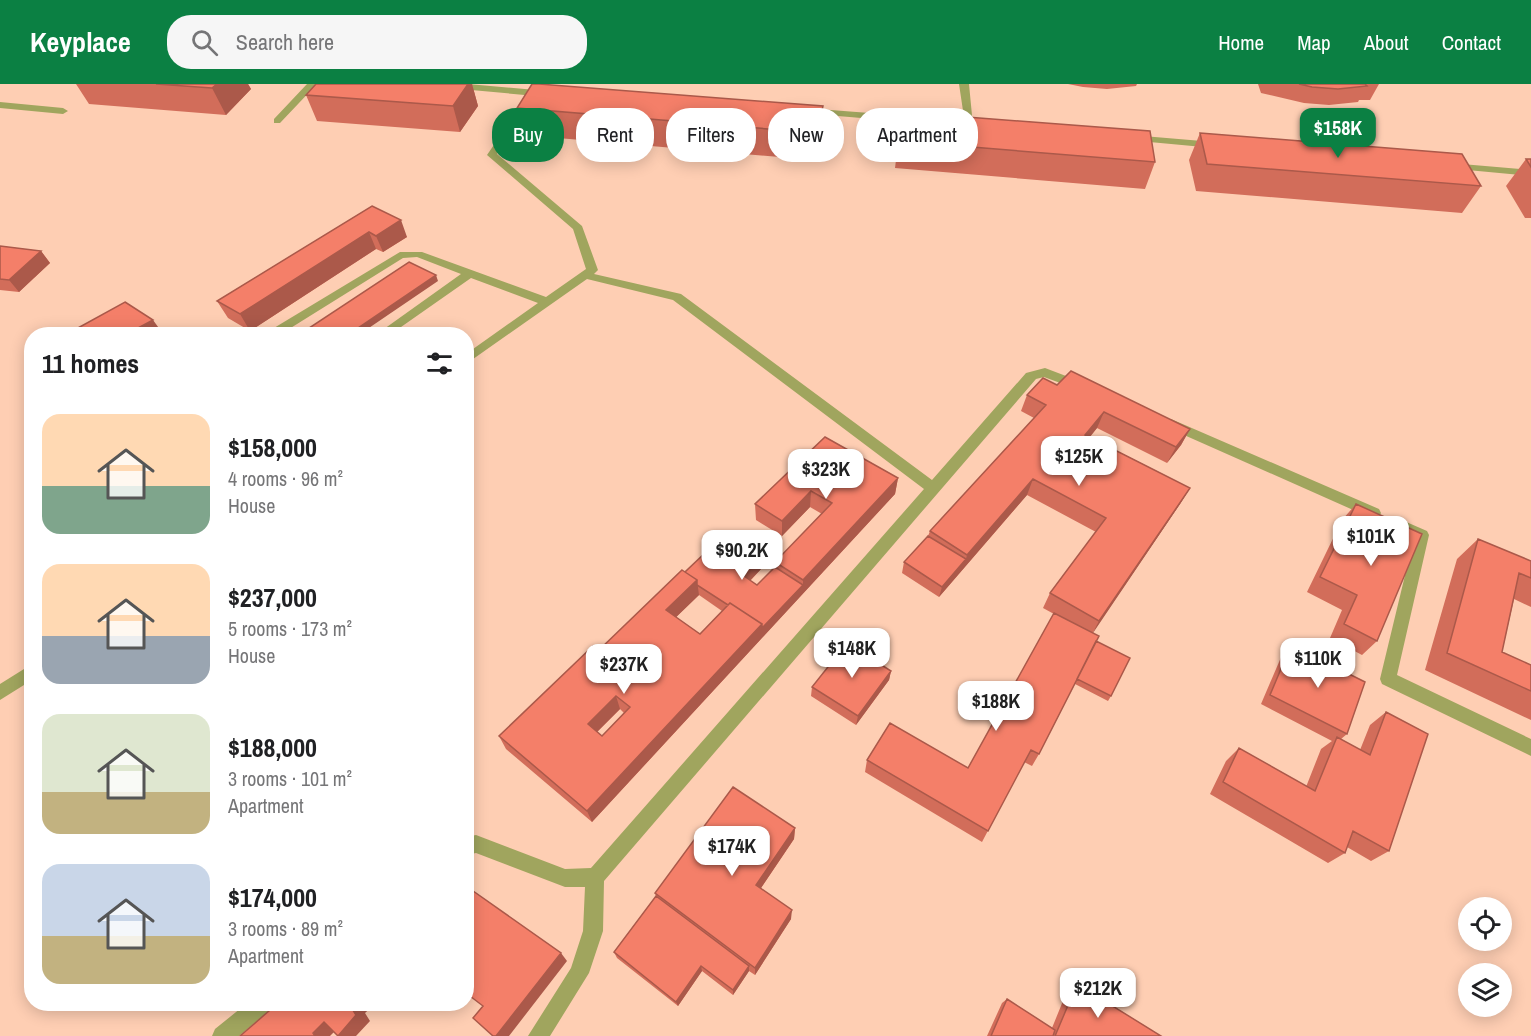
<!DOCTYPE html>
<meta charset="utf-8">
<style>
body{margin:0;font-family:"Archivo Narrow",sans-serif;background:#f6f6f6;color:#202124;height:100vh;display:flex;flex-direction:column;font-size:22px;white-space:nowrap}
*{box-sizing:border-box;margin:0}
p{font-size:20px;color:#757577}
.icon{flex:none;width:33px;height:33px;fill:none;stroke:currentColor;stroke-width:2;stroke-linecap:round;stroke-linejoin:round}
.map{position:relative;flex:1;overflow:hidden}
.drawer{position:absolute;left:24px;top:243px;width:450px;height:684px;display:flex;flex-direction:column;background:#fff;border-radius:24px;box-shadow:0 3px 15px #0003}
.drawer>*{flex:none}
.guide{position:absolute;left:492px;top:24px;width:570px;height:54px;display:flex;gap:12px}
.buttons{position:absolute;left:1458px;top:813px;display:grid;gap:12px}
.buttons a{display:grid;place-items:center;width:54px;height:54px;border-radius:50%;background:#fff;box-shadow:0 3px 15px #0003;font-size:30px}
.price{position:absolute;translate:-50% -51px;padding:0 14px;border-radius:12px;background:#fff;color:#222;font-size:20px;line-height:39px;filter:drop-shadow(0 2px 3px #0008)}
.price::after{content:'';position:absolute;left:50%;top:36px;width:18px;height:14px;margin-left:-9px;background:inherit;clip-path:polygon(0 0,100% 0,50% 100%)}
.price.current{background:#0b8043;color:#fff}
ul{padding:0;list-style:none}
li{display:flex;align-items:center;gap:18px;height:150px;padding:0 18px}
li span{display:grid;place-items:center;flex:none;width:168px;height:120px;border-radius:18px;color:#555}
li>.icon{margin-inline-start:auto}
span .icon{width:72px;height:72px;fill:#fffc;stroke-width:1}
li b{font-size:26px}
h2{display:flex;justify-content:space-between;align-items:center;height:72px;padding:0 18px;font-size:26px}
.tag{padding:0 21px;border-radius:24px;background:#fff;box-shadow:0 3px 15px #0003;font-size:21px;line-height:54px}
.tag.current{background:#0b8043;color:#fff}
header{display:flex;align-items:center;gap:36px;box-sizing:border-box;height:84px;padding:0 30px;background:#0b8043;color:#fff}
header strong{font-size:28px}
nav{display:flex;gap:33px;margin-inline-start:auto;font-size:21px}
.search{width:420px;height:54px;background:#f6f6f6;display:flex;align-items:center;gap:15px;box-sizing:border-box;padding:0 21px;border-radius:24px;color:#757577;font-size:22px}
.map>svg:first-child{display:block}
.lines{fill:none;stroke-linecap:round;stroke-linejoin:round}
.minor{fill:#a0a55e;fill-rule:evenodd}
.wall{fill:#d26d5a;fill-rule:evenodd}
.shaded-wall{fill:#ab594a}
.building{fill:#f47f69;stroke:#ab594a;stroke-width:1.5;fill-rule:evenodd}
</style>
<header>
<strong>Keyplace</strong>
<div class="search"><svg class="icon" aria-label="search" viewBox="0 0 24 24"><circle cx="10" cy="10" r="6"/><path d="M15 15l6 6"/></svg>Search here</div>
<nav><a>Home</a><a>Map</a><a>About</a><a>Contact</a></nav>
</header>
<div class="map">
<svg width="1531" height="952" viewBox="0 0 1531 952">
<rect width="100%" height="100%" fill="#feceb3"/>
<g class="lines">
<path class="minor" d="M307,0h10l-37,39h-6v-4z
M433,0h35l79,7 5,3 -5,3 -109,-10z
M959,0h10l4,42 -8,-2z
M529,13l5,3 -37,54 85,72 16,44 -4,4 87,20 251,186 94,-107 19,-5 42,16 1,3 -6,4 -38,-14 -8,2 -432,502 -1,50 -14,42 -39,63h-22l43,-68 12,-37 2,-44h-20l-89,-34 -10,2v-18l10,-2 89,34 26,-1 333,-379 -251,-189 -86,-21 -121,85v-10l72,-51 -67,-25 -80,56h-14l84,-60 -44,-17 -14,1 -122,76h-14l2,-3 131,-79h22l124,45 40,-28 -13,-40 -86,-74 39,-57z
M0,18l63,6 5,3 -5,3 -63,-6z
M805,24l116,9 5,3 -5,3 -119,-10v-4z
M1131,51l83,7 5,3 -5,3 -86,-8v-4z
M1450,79l81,7v6l-85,-8 -1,-2z
M1171,335l208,90 2,4 -2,4h-10l-203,-90 -2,-3z
M1404,437l23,10 2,4 -32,140 134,64v17l-149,-72 -2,-5 34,-141 -15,-7 -2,-4 2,-4z
M32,580v16l-32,20v-16z
M246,920h26l-3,7 -30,25h-27l3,-7z"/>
</g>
<path class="wall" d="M76,0h172l3,5 -25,26 -137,-11z
M316,0h156l6,22 -18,26 -143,-11 -11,-26z
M1068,0h69l-1,2 -29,3 -24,-2z
M1258,0h121l-9,16h-11l-1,2 -29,3 -25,-2 -43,-10z
M517,24l305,25 -7,27 -292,-25z
M902,28l253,50 -10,27 -250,-21z
M1200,49l281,53 -19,27 -266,-22 -7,-31z
M1526,75h5v59h-6l-19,-32z
M372,122l35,31 -24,15 -7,-3 -126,82 -22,-13 -11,-17z
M0,162l41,5 9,12 -31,29 -19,-2z
M1057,301l133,44 -9,16 -14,18 -70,-35 -7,9 100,51 -10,16 -87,128 3,9 15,55 -3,5 -33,-17 -36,70 -7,12 -8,-4 -42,80 -117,-70 2,-12 101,8 86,-154 -11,-6 7,-15 46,-61 -69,-37 -88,102 -37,-24 2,-11 24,-26 2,-5 104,-113 -13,-7 6,-16z
M825,353l73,41 -3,16 -303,328 -86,-73 -7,-13 100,-86 86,-78 76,-13v10l-11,12 7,4 18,-18v-5l47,-48 -12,-7 -28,29 -26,-16 -1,-16zM699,511l23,16 -22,23 -24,-17zM620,625l4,4 -22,23 -5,-4z
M1356,420l21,137 -15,14 -32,-17 12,-28 -35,-18 35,-72z
M1478,455l53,22v46l-17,-8 -12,53 29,13v55l-106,-50 32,-111z
M1291,561l56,89 -6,5 19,11 10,-25 16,-13 3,139 -18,10 -24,-14 -2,6 -17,10 -118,-69 16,-33 13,-13 67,39 15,-38 11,-8 -71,-37 21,-49z
M891,587l-2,9 -33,45 -45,-29 1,-9z
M795,744l-1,11 -33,49 30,31 -36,56 -6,-4 -16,24 -31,-24 -24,35 -61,-48 -3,-6 42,-56 -1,-3z
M1077,900l84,52h-174l15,-33 5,-4 45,29 15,-37z"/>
<path class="shaded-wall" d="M217,0h31l3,5 -25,26 -14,-27z
M468,0h4l6,22 -18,26 -7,-26z
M823,22l-1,27 -7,27 2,-27z
M401,136l6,17 -24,15 -7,-16z
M369,148l7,17 -126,82 -10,-17z
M41,167l9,12 -31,29 -10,-12z
M436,191l2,6 -78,53h-11z
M153,236l8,11 -5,3h-29z
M1104,328l-7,16 -19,23 7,-16z
M1190,345l-9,16 -14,18 9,-16z
M898,394l-3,16 -303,328 -5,-11 175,-187 41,-39v-5z
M1033,395l-6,16 -88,102 3,-10 24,-28 1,-4z
M1190,404l-10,16 -89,132 8,-15z
M811,407l-1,16 -28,29v-15z
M761,475v10l-17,18v-11z
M697,496l2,15 -31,30 -2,-15z
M891,587l-2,9 -33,45 2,-9z
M616,612l4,13 -28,28 -4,-13z
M795,744l-1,11 -37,55 -1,-9z
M792,826l-1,9 -36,56v-7z
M561,869l6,8 -58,75h-13z
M701,882l1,5 -24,35 -2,-4z
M749,882v5l-16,24v-5z
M355,920h20l-10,9 5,8 -14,15h-18l13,-29z
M324,938l14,6 -8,8h-15l-2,-3z"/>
<path class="building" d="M156,0h61l-5,4z
M316,0h152l-15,22 -147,-11z
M532,0h7l284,22 -6,27 -300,-25z
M1299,0h66l2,2 -29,3 -26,-2z
M902,28l248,19 5,31 -257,-21z
M1200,49l262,21 19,32 -274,-22z
M1526,75h5v8z
M372,122l29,14 -25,16 -7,-4 -129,82 -23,-13z
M0,162l41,5 -32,29 -9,-1z
M409,178l27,13 -87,59h-49z
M125,218l28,18 -26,14h-60z
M1071,287l119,58 -14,18 -72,-35 -19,23 105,53 -91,133 -49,-28 56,-75 -73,-39 -66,76 -37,-24 116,-126 -19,-10 16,-17 14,7z
M825,353l73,41 -95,102 -28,-18 57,-59 -21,-12 -29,30 -27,-17z
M1356,420l66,30 -45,107 -33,-17 13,-29 -37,-18z
M724,451l37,24 -17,17 13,9 18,-18 28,18 -41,43v-4l-32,-21 -2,2 -31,-20v-5l-12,-8z
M928,452l38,23 -24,28 -38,-25z
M1478,455l53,22v17l-12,-5 -17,79 29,13v26l-84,-38z
M682,486l15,10 -31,30 34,24 30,-31 32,21 -175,187 -88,-75 94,-90 6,4zM616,612l14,11 -28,29 -14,-12z
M1054,529l45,23 -60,118 -8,-4 -43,81 -121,-71 23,-37 78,45z
M1096,557l34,17 -19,38 -34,-17z
M847,559l44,28 -33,45 -46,-29z
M1291,561l74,37 -18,52 -77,-39z
M1386,628l42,22 -39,117 -36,-20 -8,22 -122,-71 16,-34 76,43 22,-54 33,18z
M733,703l62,41 -39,57 36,25 -37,58 -100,-75z
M466,802l95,67 -65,83h-3l-20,-18 10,-12 -17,-13z
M656,812l93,70 -16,24 -32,-24 -25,36 -62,-50z
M1077,900l84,52h-106z
M1007,915l48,31 -2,6h-62z
M277,920h78l-4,3 5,8 -18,21 -14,-14 -11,11 2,3h-75z"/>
</svg>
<div class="buttons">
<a><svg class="icon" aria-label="locate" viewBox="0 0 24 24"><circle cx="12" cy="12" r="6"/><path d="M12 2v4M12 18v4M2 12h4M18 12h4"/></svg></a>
<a><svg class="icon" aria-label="layers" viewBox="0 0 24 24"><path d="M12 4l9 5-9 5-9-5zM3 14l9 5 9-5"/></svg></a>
</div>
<b class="price current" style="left:1338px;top:75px">$158K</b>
<b class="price" style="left:1079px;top:403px">$125K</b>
<b class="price" style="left:826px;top:416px">$323K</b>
<b class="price" style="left:1371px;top:483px">$101K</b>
<b class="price" style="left:742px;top:497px">$90.2K</b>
<b class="price" style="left:852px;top:595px">$148K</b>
<b class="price" style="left:1318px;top:605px">$110K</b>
<b class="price" style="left:624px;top:611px">$237K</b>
<b class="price" style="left:996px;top:648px">$188K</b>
<b class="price" style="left:732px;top:793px">$174K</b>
<b class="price" style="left:1098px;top:935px">$212K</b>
<div class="guide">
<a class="tag current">Buy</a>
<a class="tag">Rent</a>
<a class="tag">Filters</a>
<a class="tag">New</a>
<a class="tag">Apartment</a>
</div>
<section class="drawer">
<h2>11 homes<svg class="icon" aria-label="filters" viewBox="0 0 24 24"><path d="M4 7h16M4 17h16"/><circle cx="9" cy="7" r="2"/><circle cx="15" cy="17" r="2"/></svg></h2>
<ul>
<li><span style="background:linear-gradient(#ffd9b3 60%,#7fa58c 0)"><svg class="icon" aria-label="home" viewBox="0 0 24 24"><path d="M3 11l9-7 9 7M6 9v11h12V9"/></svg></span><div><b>$158,000</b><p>4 rooms · 96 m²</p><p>House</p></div></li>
<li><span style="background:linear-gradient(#ffd9b3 60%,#9aa5b1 0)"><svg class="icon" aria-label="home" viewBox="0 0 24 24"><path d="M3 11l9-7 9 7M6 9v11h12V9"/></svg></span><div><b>$237,000</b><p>5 rooms · 173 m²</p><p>House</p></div></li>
<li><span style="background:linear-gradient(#dfe7d0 65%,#c2b280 0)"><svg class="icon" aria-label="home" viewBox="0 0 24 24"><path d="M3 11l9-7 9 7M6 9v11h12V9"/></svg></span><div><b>$188,000</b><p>3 rooms · 101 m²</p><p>Apartment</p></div></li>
<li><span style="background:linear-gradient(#c9d6e8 60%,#c2b280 0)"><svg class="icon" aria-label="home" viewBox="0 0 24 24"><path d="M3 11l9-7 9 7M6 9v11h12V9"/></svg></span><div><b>$174,000</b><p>3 rooms · 89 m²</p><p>Apartment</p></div></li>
</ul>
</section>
</div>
